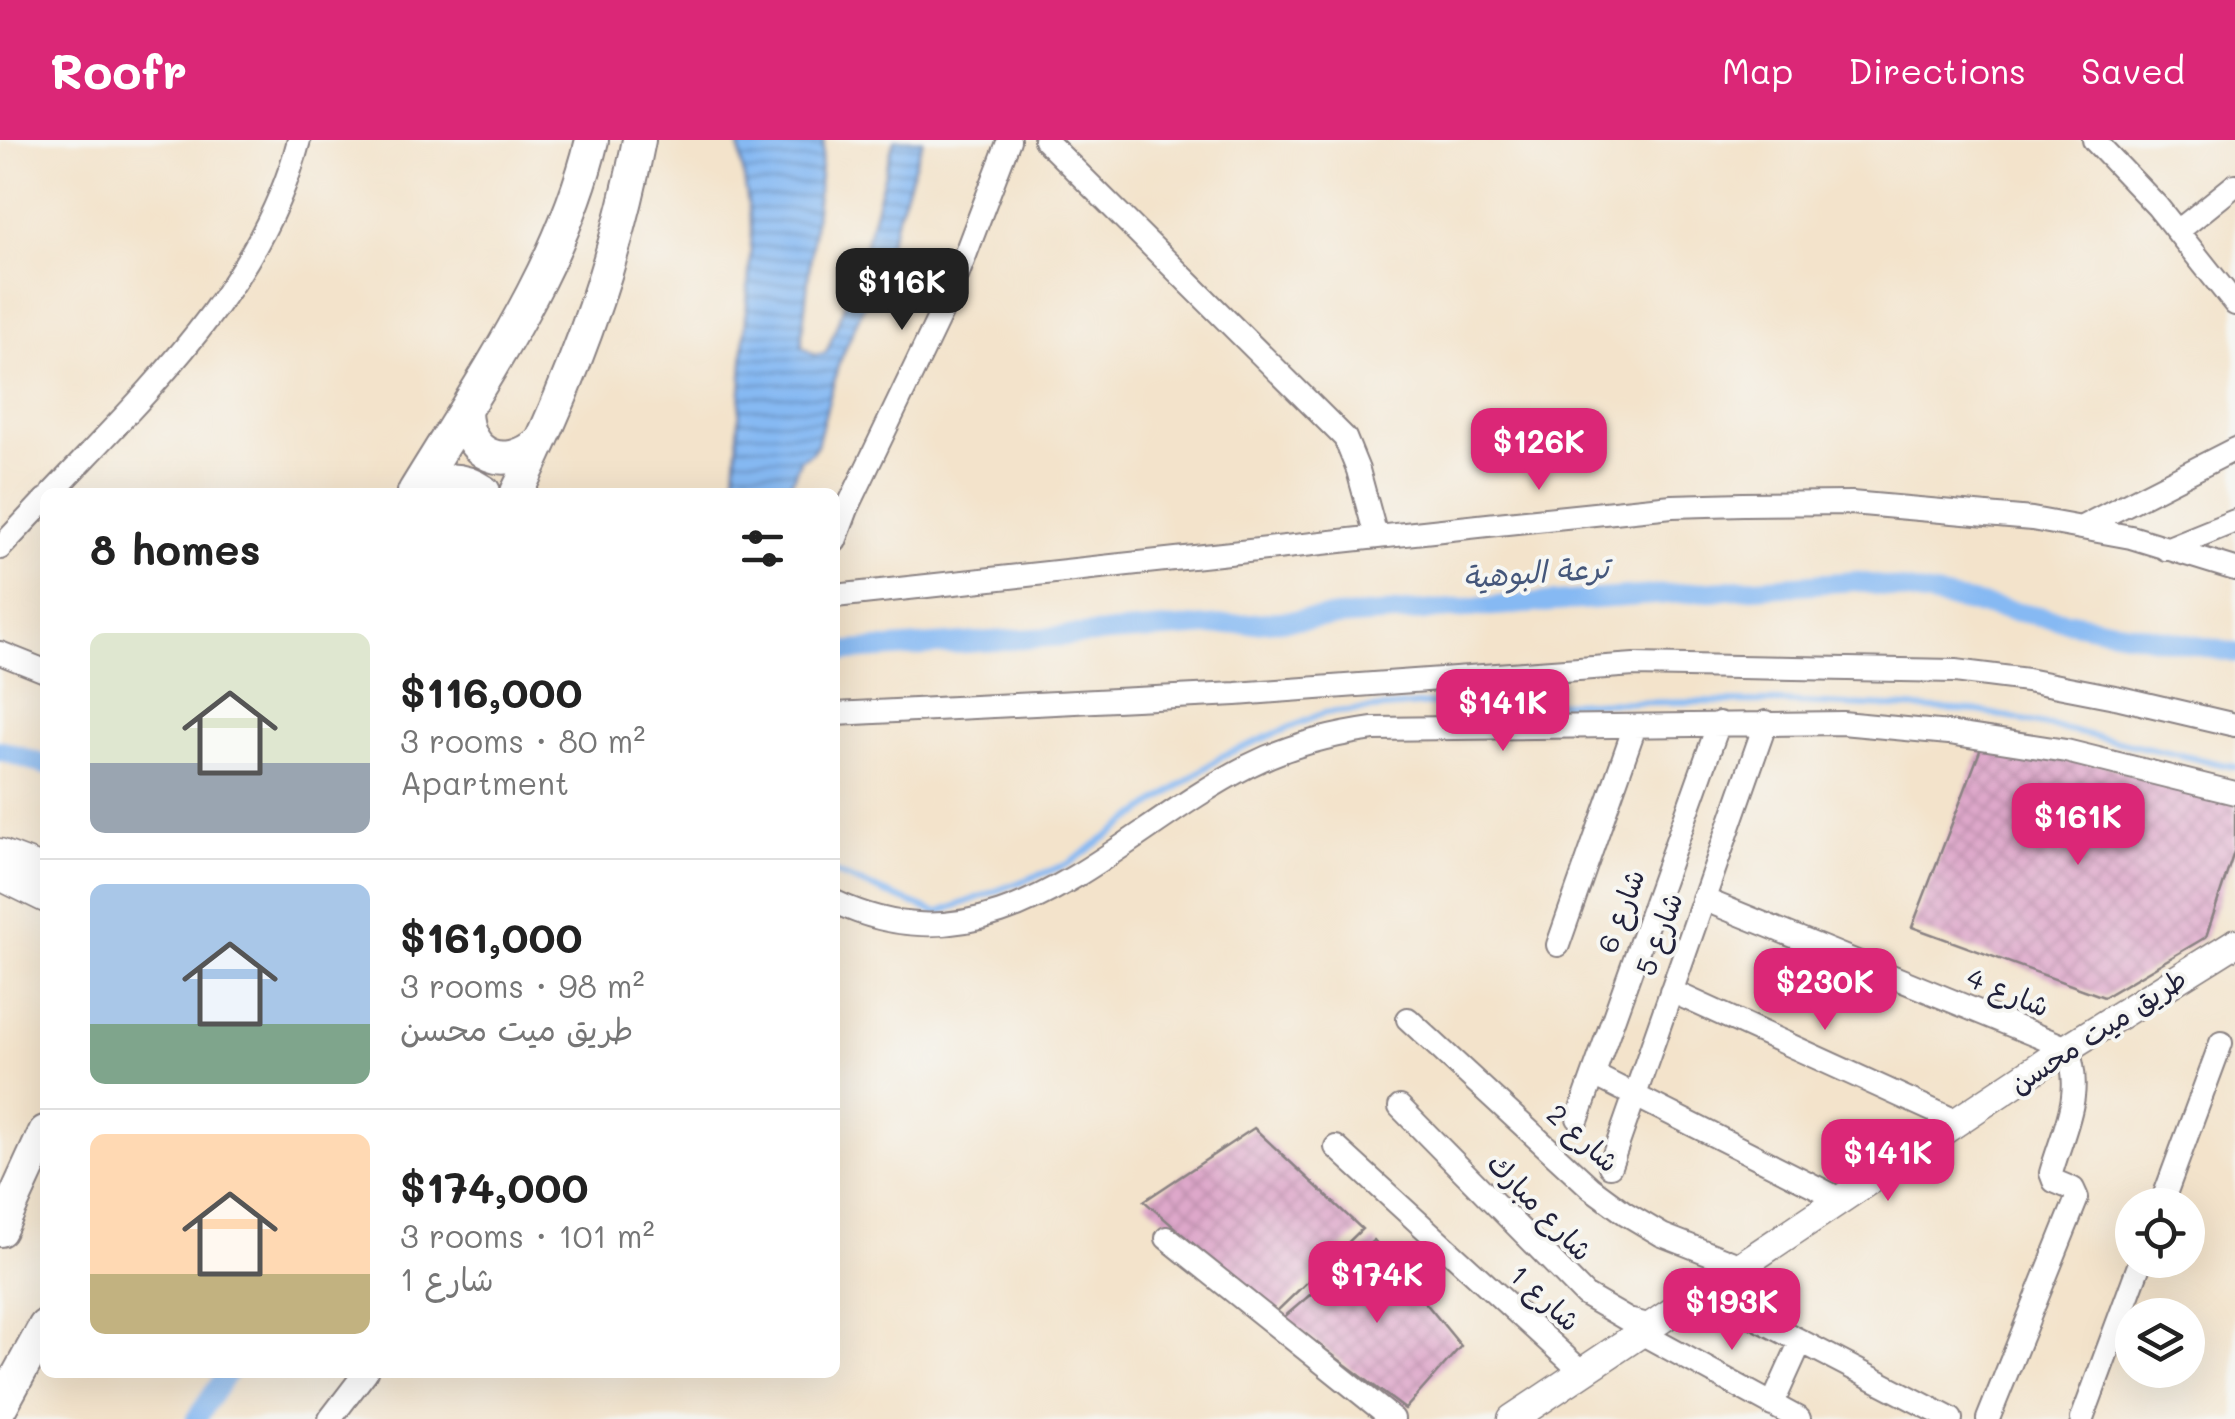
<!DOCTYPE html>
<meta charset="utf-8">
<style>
body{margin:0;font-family:Mali,"Playpen Sans Arabic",sans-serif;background:#f2f2f2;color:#222;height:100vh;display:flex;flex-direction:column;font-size:38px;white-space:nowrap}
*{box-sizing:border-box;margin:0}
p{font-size:32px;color:#767676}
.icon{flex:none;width:55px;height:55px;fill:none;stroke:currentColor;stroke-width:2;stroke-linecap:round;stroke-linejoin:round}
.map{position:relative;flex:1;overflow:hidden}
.sheet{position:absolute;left:40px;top:348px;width:800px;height:890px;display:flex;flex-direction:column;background:#fff;border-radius:15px;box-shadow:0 10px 40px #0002}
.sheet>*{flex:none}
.tools{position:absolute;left:2115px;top:1048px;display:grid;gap:20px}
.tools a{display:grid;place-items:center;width:90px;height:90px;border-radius:50%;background:#fff;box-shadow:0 10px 40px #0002;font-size:50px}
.price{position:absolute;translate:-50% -85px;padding:0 22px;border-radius:20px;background:#db2777;color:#fff;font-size:32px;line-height:65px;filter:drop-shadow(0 2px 5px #0008)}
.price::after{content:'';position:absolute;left:50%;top:60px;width:30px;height:22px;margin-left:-15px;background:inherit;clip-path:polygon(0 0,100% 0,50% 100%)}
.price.on{background:#222;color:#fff}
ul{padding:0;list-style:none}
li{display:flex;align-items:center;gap:30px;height:250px;padding:0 50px}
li+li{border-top:2px solid #e0e0e0}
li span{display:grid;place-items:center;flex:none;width:280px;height:200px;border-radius:15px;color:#555}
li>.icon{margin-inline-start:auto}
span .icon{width:120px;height:120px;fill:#fffc;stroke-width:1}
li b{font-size:42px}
h2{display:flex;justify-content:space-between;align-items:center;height:120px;padding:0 50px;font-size:42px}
header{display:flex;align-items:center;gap:60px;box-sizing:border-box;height:140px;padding:0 50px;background:#db2777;color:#fff}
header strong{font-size:48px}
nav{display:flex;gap:55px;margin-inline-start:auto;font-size:35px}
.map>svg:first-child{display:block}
.water{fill:url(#water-rules);stroke:#546e97;stroke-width:2.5}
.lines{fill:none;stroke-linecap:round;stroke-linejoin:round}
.stream{stroke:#86b9f3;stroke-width:6}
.canal{stroke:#86b9f3;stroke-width:20}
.building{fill:url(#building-cross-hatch)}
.minor-casing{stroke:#8a8283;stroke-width:26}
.major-casing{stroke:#8a8283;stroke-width:31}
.highway-casing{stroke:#8a8283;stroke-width:36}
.minor{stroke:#fff;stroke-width:22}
.major{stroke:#fff;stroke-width:28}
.highway{stroke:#fff;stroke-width:32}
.labels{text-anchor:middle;stroke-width:8;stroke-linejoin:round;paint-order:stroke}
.street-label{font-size:28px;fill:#22223b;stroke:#f6f6f2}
.water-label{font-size:30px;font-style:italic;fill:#45577b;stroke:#f6f6f2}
</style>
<header>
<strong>Roofr</strong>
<nav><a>Map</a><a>Directions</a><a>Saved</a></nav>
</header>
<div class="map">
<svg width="2235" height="1279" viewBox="0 0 2235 1279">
<defs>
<pattern id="water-rules" width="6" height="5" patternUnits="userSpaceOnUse" patternTransform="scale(2.5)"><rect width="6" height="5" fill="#86b9f3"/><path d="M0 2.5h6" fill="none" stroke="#6d96c6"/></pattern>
<pattern id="building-cross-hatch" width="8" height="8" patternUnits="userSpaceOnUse" patternTransform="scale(2.5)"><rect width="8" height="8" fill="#dea8ca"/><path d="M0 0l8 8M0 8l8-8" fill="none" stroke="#be90ae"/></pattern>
</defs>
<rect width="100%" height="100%" fill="#f6f6f2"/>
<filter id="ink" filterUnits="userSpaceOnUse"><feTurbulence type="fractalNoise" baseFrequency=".01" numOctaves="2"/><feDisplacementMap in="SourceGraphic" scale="20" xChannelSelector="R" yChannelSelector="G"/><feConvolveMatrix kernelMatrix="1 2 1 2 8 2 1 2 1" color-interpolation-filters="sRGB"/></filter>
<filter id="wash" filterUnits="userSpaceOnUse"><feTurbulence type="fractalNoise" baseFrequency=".0048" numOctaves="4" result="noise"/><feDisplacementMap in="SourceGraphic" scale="40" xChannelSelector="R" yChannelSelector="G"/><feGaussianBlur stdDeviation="2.25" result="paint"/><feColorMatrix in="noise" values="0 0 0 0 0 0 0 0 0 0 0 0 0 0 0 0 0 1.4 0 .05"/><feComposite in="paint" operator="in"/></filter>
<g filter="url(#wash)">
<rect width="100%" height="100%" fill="#f3e3cb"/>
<path class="water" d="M738,0h86l-22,194v13l12,8 11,-2 4,-7 33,-89 32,-117h29l-39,118 -46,108 -21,79 -6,8 -11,7 -12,32h-54l18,-262z"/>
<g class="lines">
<path class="stream" d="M835,733l102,40 131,-49 154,-108 102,-43 118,-10 336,-1 201,9 256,56"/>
<path class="canal" d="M835,512l1020,-71 380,72
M0,610l45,15
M196,1279l32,-47"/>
</g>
<g id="blocks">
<path class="building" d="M1983,603l123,22 129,38v46l-29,88 -102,60 -192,-70z
M1254,988l108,101 -88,85 -130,-113z
M1374,1100l87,106 -56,63 -122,-91z"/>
</g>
</g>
<g filter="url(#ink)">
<use href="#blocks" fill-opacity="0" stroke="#8a8283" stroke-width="2.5"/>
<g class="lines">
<defs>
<path id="minor" d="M1045,0l300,298 13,32 18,66
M2094,0l63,66 78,98
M2178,91l57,-46
M53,352c97,-103 209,-209 246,-352
M2084,386l151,-77
M835,401l12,-32 104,-217 58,-152
M0,408l45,-48
M2166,409l69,-28
M835,456l662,-72 175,-18 71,-2 108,-1 181,16 99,18 104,32
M0,513l45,18
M835,574l401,-20 398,-29 321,6 72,9 93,18 115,27
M1703,759l364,149c18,46 -4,82 -16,125l3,8 19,8 4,9 -89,221
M835,762c165,78 278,-67 413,-136 39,-20 82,-31 125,-37l469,-6 107,10 117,18 169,42
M1558,805l77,-219
M1671,851l287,131
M1408,879l183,169 34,25 37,22 79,31
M1594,935l248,125
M1400,967l185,188 43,25 24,6
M1578,978l141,-395
M1336,1007l246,225
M1610,1026l156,-444
M2161,1065l60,-162
M1167,1098l226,181
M1704,1151l247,128
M1641,1193l158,86
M1772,1265l29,-64
M330,1279l36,-47
M2082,1279l59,-159"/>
<path id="major" d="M0,713l45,17
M0,736l45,22
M1512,1279l555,-371 168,-105"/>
<path id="highway" d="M465,271c1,45 40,61 74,32
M416,350c24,-13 45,-14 68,2
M414,352c67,-110 148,-225 178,-352
M517,352c55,-111 99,-230 122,-352
M0,1090l45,-98
M0,1268l45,-82"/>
</defs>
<use href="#minor" class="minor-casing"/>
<use href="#major" class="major-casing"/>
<use href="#highway" class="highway-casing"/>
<use href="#minor" class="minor"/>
<use href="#major" class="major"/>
<use href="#highway" class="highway"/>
</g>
</g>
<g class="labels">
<g class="street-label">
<text transform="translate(1621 771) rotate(-70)" y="10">شارع 6</text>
<text transform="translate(1659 794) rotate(-70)" y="10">شارع 5</text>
<text transform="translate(2008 852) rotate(22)" y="10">شارع 4</text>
<text transform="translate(2098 891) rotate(-33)" y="10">طريق ميت محسن</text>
<text transform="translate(1583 998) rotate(42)" y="10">شارع 2</text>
<text transform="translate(1540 1067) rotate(46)" y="10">شارع مبارك</text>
<text transform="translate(1545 1158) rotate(42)" y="10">شارع 1</text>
</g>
<g class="water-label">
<text transform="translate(1536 433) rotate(-4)" y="10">ترعة البوهية</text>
</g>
</g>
</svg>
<div class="tools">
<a><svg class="icon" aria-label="locate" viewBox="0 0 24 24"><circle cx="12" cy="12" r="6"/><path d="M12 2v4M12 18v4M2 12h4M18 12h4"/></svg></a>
<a><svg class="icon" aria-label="layers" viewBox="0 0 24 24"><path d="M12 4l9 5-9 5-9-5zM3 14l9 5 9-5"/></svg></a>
</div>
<b class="price on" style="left:902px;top:193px">$116K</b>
<b class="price" style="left:1539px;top:353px">$126K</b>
<b class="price" style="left:1503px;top:614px">$141K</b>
<b class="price" style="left:2078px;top:728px">$161K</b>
<b class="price" style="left:1825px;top:893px">$230K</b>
<b class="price" style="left:1888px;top:1064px">$141K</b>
<b class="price" style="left:1377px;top:1186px">$174K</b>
<b class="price" style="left:1732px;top:1213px">$193K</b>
<section class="sheet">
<h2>8 homes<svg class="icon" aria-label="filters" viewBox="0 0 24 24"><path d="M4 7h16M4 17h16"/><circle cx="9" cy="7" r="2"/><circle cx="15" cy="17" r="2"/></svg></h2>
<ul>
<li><span style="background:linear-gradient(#dfe7d0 65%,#9aa5b1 0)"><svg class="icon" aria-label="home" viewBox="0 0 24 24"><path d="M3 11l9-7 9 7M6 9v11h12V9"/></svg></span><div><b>$116,000</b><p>3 rooms · 80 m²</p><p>Apartment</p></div></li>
<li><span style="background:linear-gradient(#a9c7e8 70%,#7fa58c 0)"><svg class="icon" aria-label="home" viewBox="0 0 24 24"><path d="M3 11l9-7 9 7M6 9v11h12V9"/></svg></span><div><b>$161,000</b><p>3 rooms · 98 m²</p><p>طريق ميت محسن</p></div></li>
<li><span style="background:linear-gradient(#ffd9b3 70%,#c2b280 0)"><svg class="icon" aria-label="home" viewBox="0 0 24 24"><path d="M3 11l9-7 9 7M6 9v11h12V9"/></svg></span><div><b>$174,000</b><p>3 rooms · 101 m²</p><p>شارع 1</p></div></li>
</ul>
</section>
</div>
